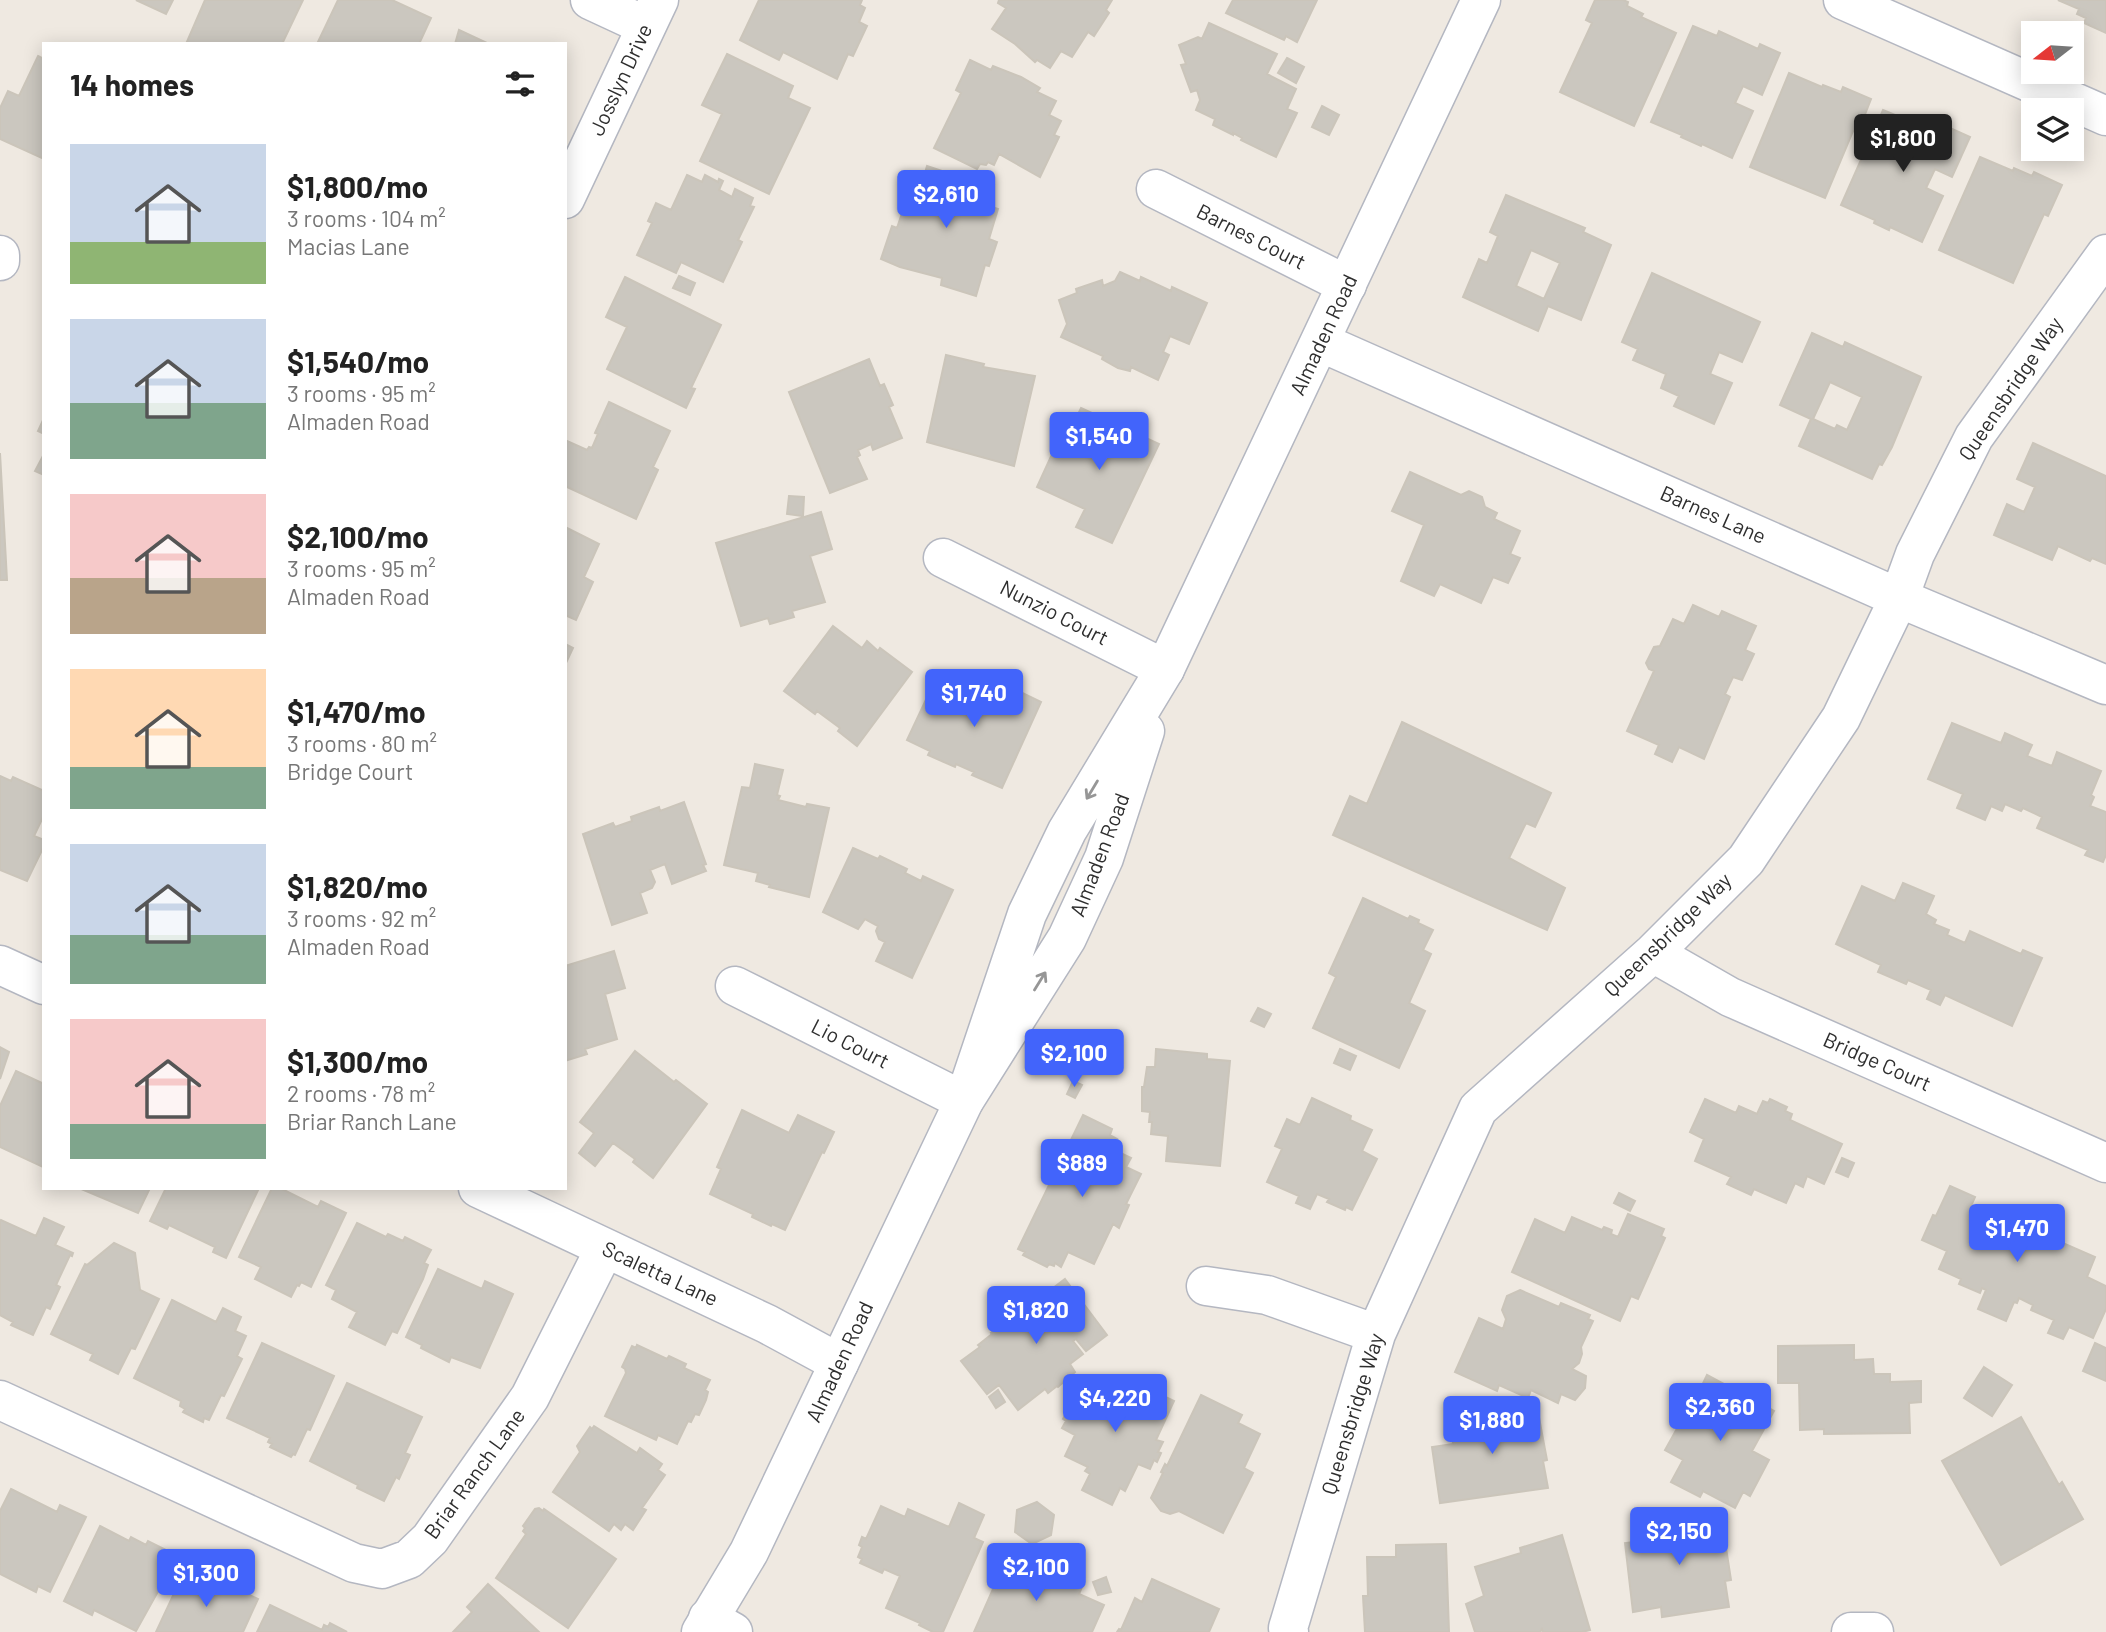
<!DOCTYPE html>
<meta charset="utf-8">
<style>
body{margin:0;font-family:Barlow,sans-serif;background:#f2f2f2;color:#222;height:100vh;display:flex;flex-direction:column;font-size:26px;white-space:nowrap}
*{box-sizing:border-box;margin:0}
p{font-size:23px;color:#767676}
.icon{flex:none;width:38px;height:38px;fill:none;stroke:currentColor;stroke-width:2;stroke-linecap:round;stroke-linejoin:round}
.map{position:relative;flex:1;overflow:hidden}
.drawer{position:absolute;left:42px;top:42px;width:525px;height:1148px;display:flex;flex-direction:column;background:#fff;border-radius:0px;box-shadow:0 4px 18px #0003}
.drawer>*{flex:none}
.needle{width:46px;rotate:253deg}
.controls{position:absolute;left:2021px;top:21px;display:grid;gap:14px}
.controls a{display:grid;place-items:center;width:63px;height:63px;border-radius:0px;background:#fff;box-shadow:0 4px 18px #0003;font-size:35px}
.price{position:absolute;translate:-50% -60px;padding:0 16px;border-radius:7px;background:#4264fb;color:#fff;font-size:23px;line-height:46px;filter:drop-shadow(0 2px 4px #0008)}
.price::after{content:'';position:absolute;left:50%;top:42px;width:21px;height:16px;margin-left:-10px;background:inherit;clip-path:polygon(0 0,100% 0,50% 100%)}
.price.active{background:#222;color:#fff}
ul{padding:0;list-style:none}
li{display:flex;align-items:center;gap:21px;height:175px;padding:0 28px}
li span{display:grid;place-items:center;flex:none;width:196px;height:140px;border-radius:0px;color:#555}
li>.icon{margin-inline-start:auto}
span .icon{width:84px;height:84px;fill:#fffc;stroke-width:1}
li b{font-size:30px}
h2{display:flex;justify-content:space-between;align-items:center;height:84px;padding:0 28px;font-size:30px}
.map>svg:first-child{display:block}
.building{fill:#cbc7bf;stroke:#cbc5ba;stroke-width:2;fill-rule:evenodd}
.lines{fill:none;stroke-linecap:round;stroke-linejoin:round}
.minor-casing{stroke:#b4b7c1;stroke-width:41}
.tertiary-casing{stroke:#b4b7c1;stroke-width:41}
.minor{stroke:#fff;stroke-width:38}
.tertiary{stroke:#fff;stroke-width:38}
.oneway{stroke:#969696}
.labels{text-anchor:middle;stroke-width:5;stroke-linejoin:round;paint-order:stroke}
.street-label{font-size:21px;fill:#2e2e2e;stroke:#fff}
</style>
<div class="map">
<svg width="2106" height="1632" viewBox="0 0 2106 1632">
<rect width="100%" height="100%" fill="#efe9e1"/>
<path class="building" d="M136,0h37l-7,14z
M205,0h98l-21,44h-96z
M338,0h54l39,18 -12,26h-102z
M759,0h103l-2,5 5,3 -6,14 8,4 -14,30 -5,-2 -11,25 -54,-27 -4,8 -39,-20z
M999,0h113l-6,10 3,3 -15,23 -6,-4 -16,25 -11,-6 -11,17 -13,-8 -2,2 -20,-18 -23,-15 14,-21 -8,-5z
M1233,0h84l-20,42 -11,-6 -2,4 -58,-27z
M1595,0h28l5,2 -1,4 16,8 -2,3 35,16 -42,93 -74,-34 32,-69 -6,-3z
M2058,0h48v33l-22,-10 2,-5 -9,-4 2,-5z
M1209,23l68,31 -10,20 29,15 -9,20 10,4 -21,44 -35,-17 1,-2 -9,-5v2l-20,-10 2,-6 -19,-9 4,-10 -3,-10 -6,2 -10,-27 5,-1 -7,-19 19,-8 4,2z
M1693,26l24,10 2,-5 39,18 2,-5 20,9 -18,42 -19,-9 -8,17 18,8 -21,47 -30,-14 -1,2 -20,-9 1,-2 -31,-13z
M459,30l30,14h-34z
M727,54l66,32 -5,12 22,10 -41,86 -69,-33 22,-47 -20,-9z
M38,56l6,3v100l-44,-20v-31l8,-17 11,5z
M1287,58l17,9 -8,16 -18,-10z
M970,60l21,10 2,-4 28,11 19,11 -3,4 19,9 -7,14 12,6 -7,14 5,2 -19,40 -41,-23 -5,11 -6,-3 -2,3 -6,-1 -3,5 -43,-21 27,-55 -5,-3z
M1789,73l33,14 1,-2 18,7 2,-5 28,12 -13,33 -5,-1 -28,67 -75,-31z
M1322,106l17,9 -10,20 -17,-8z
M1883,110l24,10 2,-2 36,16 3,-7 22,10 -18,40 -17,-8 -9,19 17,8 -21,46 -32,-15 -1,3 -15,-7 1,-3 -34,-15z
M1980,157l33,14 1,-3 18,8 2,-4 28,13 -14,31 -4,-2 -31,69 -74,-33z
M927,166l27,9v-3l15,5 1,-2 24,10 -6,21 10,3 -9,30 8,3 -8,24 -4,-1 -9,31 -35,-11 1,-7 -42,-11 -19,-8 11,-33 5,2 5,-15 -2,-4 3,-12 5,-2 2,-8 10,3z
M687,175l15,7 3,-7 13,7 1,-3 4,2 -4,9 13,7 3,-8 18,9 -3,8 4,1 -16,33 4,2 -19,40 -42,-20 -5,11 -39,-18 15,-32 -4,-2 8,-18 15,7z
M1506,195l79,33 -2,4 28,13 -30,75 -33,-14 -10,25 -75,-34 16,-38 8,4 11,-27 -8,-4zM1531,250l29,13 -16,36 -28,-13z
M1120,272l20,9 1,-4 30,14 1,-4 35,16 -18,41 -19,-8 -7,16 6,3 -11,25 -27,-13 -1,4 -12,-3 -16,-9 1,-3 -42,-19 6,-13 -8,-24 18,-7 -1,-4 26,-9 1,6 12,-5z
M1652,273l108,49 -18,40 -23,-10 -9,22 22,9 -18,41 -40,-18 5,-10 -18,-8 5,-14 -33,-14 5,-11 -16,-7z
M679,276l16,7 -5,12 -17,-7z
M625,277l96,48 -30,63 4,1 -9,19 -79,-39 20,-42 -21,-10z
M1812,333l31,14 2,-5 76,35 -29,70 -10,18 -3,-1 -7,15 -73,-33 12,-27 -31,-14zM1830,382l32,15 -15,33 -10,-5 -2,4 -22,-10z
M946,355l38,9 -1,3 52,9 -21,90 -87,-24z
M869,359l11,27 4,-2 9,21 -4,2 13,31 -29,12 -2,-6 -13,6 2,5 -3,2 10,22 -37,14 -41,-101z
M609,402l61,29 -17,36 5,3 -22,49 -71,-33v-46l22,10 2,-3 3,1 6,-14 -3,-1z
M1081,408l78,36 -47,99 -36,-16 9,-18 -48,-22 16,-35h3l10,-21 3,2z
M44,418v16l-6,-3z
M2033,443l73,33v88l-14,-6 -2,3 -32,-15 -6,14 -58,-25 13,-31 17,8 11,-25 -18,-8z
M0,453l7,127h-7z
M44,454v21l-9,-4z
M1410,472l51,23 8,-4 13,6 3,10 12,6 -3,6 26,12 -10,23 10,4 -12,25 -15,-6 -12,26 -41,-19 -6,12 -33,-15 23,-56 -32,-14z
M789,496l15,1 -1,19 -16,-2z
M821,512l11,37 -22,7 15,46 -33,9 2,6 -24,7 -2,-6 -27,8 -25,-83z
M565,527l34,17 -15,33 9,5 -17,38 -11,-5z
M1693,605l26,12 3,-6 34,15 -11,24 9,4 -12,26 -9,-3 -8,17 5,3 -26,62 -25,-12 -7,15 -17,-8 4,-9 -32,-14 27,-60 -5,-2 -3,-6 8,-16 6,-1 13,-27 11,5z
M833,626l29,22 5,-7 11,10 2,-3 32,24 -55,74 -19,-15 2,-3 -23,-17 -2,3 -31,-23z
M565,644l8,4 -8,17z
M938,674l36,17 -5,12 11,5 4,-6 6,-2 7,3 9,-18 35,17 -39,86 -30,-13 2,-3 -18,-8 -1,3 -27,-12 2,-4 -23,-11z
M1402,722l149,71 -16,34 -9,-4 -17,35 56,30 -18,42 -214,-95 17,-39 17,8z
M1952,723l49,20 4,-10 27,12 -5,11 25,10 5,-14 44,19 -10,24 3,2 -4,9 16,6v43l-3,7 -18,-7 3,-5 -51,-22 5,-11 -19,-9 -2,3 -16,-7 -3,7 -11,-5 -6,14 -28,-12 6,-14 -35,-15z
M755,764l28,6 -6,25 3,1 -2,4 28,7 1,-3 22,4 -20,89 -40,-10 1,-2 -14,-4 2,-8 -34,-8 18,-78 8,1z
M0,776l11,5 2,-4 31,14v24l-10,21 10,4v6l-17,35 -27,-11z
M684,802l22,62 -3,1 3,6 -34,13 -7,-20 -15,6 5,12 -3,6 -12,5 7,20 -35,12 -29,-91 30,-11 2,4 17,-6 -1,-4 28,-10 1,4z
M853,848l25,11 2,-3 27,13 -2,4 16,8 2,-5 30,14 -41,88 -36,-17 9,-19 -6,-3 -3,-8 2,-5 -13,-7 -7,10 -35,-17z
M1903,883l31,13 -8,18 10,6 -2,4 15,6 -2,5 18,8 5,-12 51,23 2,-4 19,8 -30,68 -67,-31 -5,10 -13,-6 4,-9 -23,-10 -2,4 -28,-12 3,-7 -45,-21 26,-58 33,15z
M1363,898l45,21 2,-3 9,4 -1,3 15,7 -10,20 8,4 -22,49 16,8 -26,57 -86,-40 23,-51 -7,-4z
M614,951l11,37 -20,6 12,45 -32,10 2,5 -22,7v-95z
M1258,1008l13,6 -7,13 -13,-6z
M0,1047l9,5 -9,27z
M1156,1049l51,5v5l23,2 -10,105 -54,-5 2,-25 -17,-2 1,-12h-3l1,-10 -8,-1v-24h2l3,-20h8z
M1340,1049l16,7 -6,14 -16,-7z
M635,1051l39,31 2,-2 31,24 -54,74 -20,-16 2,-3 -22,-16 -18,23 -16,-13 15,-20 -14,-11z
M16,1071l28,13 -1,83 -43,-20v-41z
M1073,1081l9,4 -7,13 -8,-4z
M1312,1098l39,18 -1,4 22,10 -10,21 15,8 -25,51 -6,-3 -1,3 -18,-8 2,-3 -12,-5 -7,15 -14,-6 3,-7 -32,-14 15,-33 -7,-3 12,-27 13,6z
M1705,1099l31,14 3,-7 18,8 6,-13 5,2 2,-4 17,8 -2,4 7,3 -2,6 52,24 -18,40 -17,-8 -4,11 -8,-4 -9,20 -32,-14 -3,6 -24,-11 4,-7 -36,-16 9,-22 -14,-7z
M742,1110l47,23 9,-18 36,17 -10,21 -2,-1 -37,78 -13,-6 -1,2 -19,-9 1,-3 -43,-20 11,-25 -4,-2z
M1083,1115l29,14 -2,6 7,4 -5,10 19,9 -5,9 15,7 -15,30 3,1 -10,23 -6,-4 -19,40 -26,-12 -7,15 -6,-4 -1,3 -5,-2 -2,3 -24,-12 2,-3 -7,-3z
M1842,1158l12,5 -6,14 -12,-5z
M1950,1186l25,11 -4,9 10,5 3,-5 20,9 3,-7 55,24 -4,9 37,16 -8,20 19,9v23l-13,29 -24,-11 -6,12 -15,-6 6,-13 -23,-10 2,-5 -14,-7 -2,5 -3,-1 -8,19 -28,-12 8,-19 -4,-2 -2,5 -21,-9 2,-5 -22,-10 8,-18 -25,-11 11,-25 3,1z
M79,1188h71l-12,25z
M166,1188h93l-33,70 -13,-6 2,-5 -46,-22 -2,4 -17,-8z
M272,1188h8l38,19 3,-6 25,12 -35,74 -10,-5 -2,4 -2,-1 -6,12 -36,-18 6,-12 -22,-10z
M1619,1193l16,8 -5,10 -16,-8z
M1628,1214l36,15 -3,7 4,2 -27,61 -7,-3 -11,25 -108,-49 23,-53 30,14 7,-16 30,13 2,-3 8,3 -1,4 7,3z
M44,1218l20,9 -9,18 18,8 -1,3 -2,-1 -14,30 4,2 -10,22 -4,-2 -13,28 -22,-10 2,-3 -13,-7v-93l1,-2 35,16z
M357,1223l29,14 2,-3 15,7 2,-4 26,13 -7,13 4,2 -5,14 -26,54 -5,-2 -7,14 -36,-18 8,-15 -25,-13 4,-9 -10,-5z
M114,1243l21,10 5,37 19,9 -24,50 -4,-1 -13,26 -28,-14 3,-6 -42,-20 34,-70 2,1z
M438,1269l44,20 3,-8 28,13 -33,74 -29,-11 -2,5 -28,-14 1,-3 -16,-8z
M1065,1279l42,56 -21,16 -10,-12 -3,2 10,13 -13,10 5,8 -17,15 -1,-1 -9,7 -3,-4 -27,21 -19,-25 -12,9 -26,-33 19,-14 -2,-2 14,-11 -1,-1 17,-12 -2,-3 23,-17 3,3z
M1520,1290l39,17 2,-4 29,12 -2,4 5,2 -12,26 1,7 -3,9 -7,6 14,7 -1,12 -10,12 -14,-6 -3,9 -27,-13 -3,8 -29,-13 -2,6 -42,-19 24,-54 24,11 3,-10 -4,-9 5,-14z
M172,1300l44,22 7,-14 18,9 -6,14 11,5 -9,20 5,3 -18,37 -3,-1 -12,25 -5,-2 -1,4 -20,-10 2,-3 -5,-3 1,-5 -47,-23z
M262,1343l72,33 -24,54 -3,-1 -12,26 -2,-1 -2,3 -21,-10 2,-3 -4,-2 2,-4 -43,-20z
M2095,1343l11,5v33l-23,-10z
M637,1345l30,14 2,-3 17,8 -2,4 26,12 -5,10 3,2 -2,8 -7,15 -4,-1 -4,8 -3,-1 -11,23 -19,-9 -2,5 -51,-24 21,-43 -1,-4 -3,-2 10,-21 4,2z
M1854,1345v15l19,-1 1,15h16v8l31,-1v21l-12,1 1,30 -86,1v-5l-24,1 -1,-47h-21v-37z
M1984,1367l28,18 -20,31 -28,-18z
M1707,1375l67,36 -22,40 17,9 -19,36 -7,-4 -8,16 -32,-17 -3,6 -29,-15 12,-22 -18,-10 19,-34 -5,-3 12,-23 7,4z
M1093,1377l19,9 -2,4 8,4 8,-16 48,23 -18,39 7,2 -5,10 3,1 -4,9 -3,-2 -4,9 -12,-5 -13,27 -5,-3 -8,17 -30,-15 8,-16 -5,-3 3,-4 -23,-11 10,-21 -13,-7 4,-7 -3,-2 5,-9 3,1 8,-17 2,1 7,-15 3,1z
M347,1383l75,34 -17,36 5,2 -11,24 -3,-2 -12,24 -27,-13 1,-3 -48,-24z
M998,1390l7,12 -9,6 -7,-11z
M1201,1395l41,20 -4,8 22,11 -16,34 9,5 -30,60 -44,-22 -9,3 -9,-3 -10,-13 12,-25 -2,-1 4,-8 2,2z
M1507,1405l2,11 29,-4 9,48 -4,1 5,27 -108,15 -8,-56 21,-3 -2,-19 20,-3 -2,-12z
M2021,1417l38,68 3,-3 21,37 -82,46 -59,-104z
M594,1426l43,27 3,-5 22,16 -4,6 7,5 -23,33 4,2 -13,20 -8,-6 -4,6 -7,-6 -5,7 -56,-39 27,-40 -3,-6 13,-19 2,2z
M11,1489l46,23 3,-7 26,12 -36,75 -12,-6 -2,6 -36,-18v-63z
M1037,1502l17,13 -3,20 -19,9 -17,-12 2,-22z
M959,1503l25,12 -10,23 9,4 -40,90h-10l-14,-7 1,-2 -34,-15 14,-32 -16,-7 -2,4 -22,-10 2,-4 -4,-2 4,-10 -3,-2 3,-8 4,2 15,-33 24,11 3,-8 41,18z
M539,1508l4,3 1,-2 72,50 -48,69 -72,-50 30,-44 -3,-3 2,-3 -2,-2 12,-17z
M1686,1513l2,14 34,-5 9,58 -6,1 4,26 -67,10 -1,-10 -28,5 -8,-69 25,-3 -3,-21z
M100,1526l29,15 2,-4 15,8 2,-4 24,12 -10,21 4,3 -30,54 -42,-21 -2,5 -28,-14z
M1562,1535l28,95 -8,2h-39l-1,-3 -2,3h-65l-9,-28 18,-8 -9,-29 46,-14 -1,-5z
M1446,1544l3,88h-84l-2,-36h5l-1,-39h29v-12z
M1008,1555l74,32 -3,7 25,11 -12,27h-118z
M184,1572l44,21 3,-7 27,13 -15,33h-87z
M1106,1577l5,15 -13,3 -5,-13z
M1152,1579l67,30 -10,23h-92l2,-3 2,1 14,-32 7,4z
M488,1584l51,48h-86l19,-20 -5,-5z
M270,1605l52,25 2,-5 4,2 2,-4 17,9h-90z"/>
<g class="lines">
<defs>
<path id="minor" d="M590,0l56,26
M1843,0l263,116
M1156,189l191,96
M565,199l94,-199
M0,255v6
M1320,342l579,256 207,87
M943,558l222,111
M1653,953l77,44 376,166
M0,965l44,20
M735,986l229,115
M478,1188l289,136 72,39
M1206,1286l61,9 109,39
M0,1400l354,163 28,6 27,-10 21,-20 100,-142 75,-149
M708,1618l25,14
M1289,1632l-1,-4 88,-294 102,-225 175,-156 93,-93 95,-142 58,-120 16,-44 59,-117 132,-183
M1851,1632h23"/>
<path id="tertiary" d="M964,1101l63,-187 40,-83 98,-162 316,-669
M701,1632l48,-80 215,-451 103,-163 37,-80 41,-127"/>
</defs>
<use href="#minor" class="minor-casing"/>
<use href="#tertiary" class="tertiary-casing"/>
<use href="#minor" class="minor"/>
<use href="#tertiary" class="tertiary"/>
</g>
<defs><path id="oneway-shaft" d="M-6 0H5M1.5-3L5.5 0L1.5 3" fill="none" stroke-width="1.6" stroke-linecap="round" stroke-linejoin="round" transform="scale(1.75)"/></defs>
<g class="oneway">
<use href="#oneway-shaft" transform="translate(1092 790) rotate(121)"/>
<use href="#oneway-shaft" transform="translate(1040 981) rotate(-58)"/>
</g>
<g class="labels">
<g class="street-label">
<text transform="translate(621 80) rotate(-65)" y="7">Josslyn Drive</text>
<text transform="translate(1251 237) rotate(27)" y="7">Barnes Court</text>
<text transform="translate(1324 335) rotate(-65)" y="7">Almaden Road</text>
<text transform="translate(2011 389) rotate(-56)" y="7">Queensbridge Way</text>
<text transform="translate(1713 515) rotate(24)" y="7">Barnes Lane</text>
<text transform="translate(1054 613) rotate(27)" y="7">Nunzio Court</text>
<text transform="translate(1100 855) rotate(-69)" y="7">Almaden Road</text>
<text transform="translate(1668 935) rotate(-44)" y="7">Queensbridge Way</text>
<text transform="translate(850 1044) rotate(27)" y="7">Lio Court</text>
<text transform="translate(1877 1062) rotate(24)" y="7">Bridge Court</text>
<text transform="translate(660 1274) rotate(25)" y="7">Scaletta Lane</text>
<text transform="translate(840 1362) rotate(-65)" y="7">Almaden Road</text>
<text transform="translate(1353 1414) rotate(-73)" y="7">Queensbridge Way</text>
<text transform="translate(475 1474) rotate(-54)" y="7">Briar Ranch Lane</text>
</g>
</g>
</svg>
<div class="controls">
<a><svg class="needle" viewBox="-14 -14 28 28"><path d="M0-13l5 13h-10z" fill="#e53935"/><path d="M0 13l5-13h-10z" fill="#767676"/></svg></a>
<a><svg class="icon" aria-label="layers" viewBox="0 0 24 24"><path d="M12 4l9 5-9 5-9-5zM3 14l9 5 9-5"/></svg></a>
</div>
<b class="price active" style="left:1903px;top:174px">$1,800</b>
<b class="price" style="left:946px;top:230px">$2,610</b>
<b class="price" style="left:1099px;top:472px">$1,540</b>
<b class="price" style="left:974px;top:729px">$1,740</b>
<b class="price" style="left:1074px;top:1089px">$2,100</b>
<b class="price" style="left:1082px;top:1199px">$889</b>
<b class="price" style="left:2017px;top:1264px">$1,470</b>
<b class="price" style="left:1036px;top:1346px">$1,820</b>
<b class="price" style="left:1115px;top:1434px">$4,220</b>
<b class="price" style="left:1720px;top:1443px">$2,360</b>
<b class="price" style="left:1492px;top:1456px">$1,880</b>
<b class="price" style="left:1679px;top:1567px">$2,150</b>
<b class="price" style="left:1036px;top:1603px">$2,100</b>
<b class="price" style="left:206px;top:1609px">$1,300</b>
<section class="drawer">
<h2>14 homes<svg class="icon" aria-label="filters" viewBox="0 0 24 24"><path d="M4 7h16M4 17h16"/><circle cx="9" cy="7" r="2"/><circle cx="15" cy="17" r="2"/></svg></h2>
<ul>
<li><span style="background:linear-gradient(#c9d6e8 70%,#8fb573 0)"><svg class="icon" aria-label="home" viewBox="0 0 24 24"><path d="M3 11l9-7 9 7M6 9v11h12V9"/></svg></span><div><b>$1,800/mo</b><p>3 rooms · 104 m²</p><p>Macias Lane</p></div></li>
<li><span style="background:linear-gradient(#c9d6e8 60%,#7fa58c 0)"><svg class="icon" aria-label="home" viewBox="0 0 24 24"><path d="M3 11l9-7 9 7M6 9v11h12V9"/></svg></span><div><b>$1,540/mo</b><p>3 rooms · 95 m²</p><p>Almaden Road</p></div></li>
<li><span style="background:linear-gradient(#f6c9c9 60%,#b9a48a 0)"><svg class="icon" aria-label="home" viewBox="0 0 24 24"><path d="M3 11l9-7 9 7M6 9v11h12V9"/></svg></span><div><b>$2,100/mo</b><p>3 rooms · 95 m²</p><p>Almaden Road</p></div></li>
<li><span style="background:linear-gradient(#ffd9b3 70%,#7fa58c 0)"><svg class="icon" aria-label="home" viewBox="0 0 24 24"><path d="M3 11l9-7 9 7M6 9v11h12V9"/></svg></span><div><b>$1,470/mo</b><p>3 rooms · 80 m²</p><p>Bridge Court</p></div></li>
<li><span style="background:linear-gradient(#c9d6e8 65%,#7fa58c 0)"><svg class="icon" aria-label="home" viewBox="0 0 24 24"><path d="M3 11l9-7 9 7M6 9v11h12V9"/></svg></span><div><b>$1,820/mo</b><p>3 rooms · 92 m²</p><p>Almaden Road</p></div></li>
<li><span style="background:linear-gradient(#f6c9c9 75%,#7fa58c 0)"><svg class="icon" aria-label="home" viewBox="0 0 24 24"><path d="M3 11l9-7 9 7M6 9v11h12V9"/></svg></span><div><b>$1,300/mo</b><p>2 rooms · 78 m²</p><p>Briar Ranch Lane</p></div></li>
</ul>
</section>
</div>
